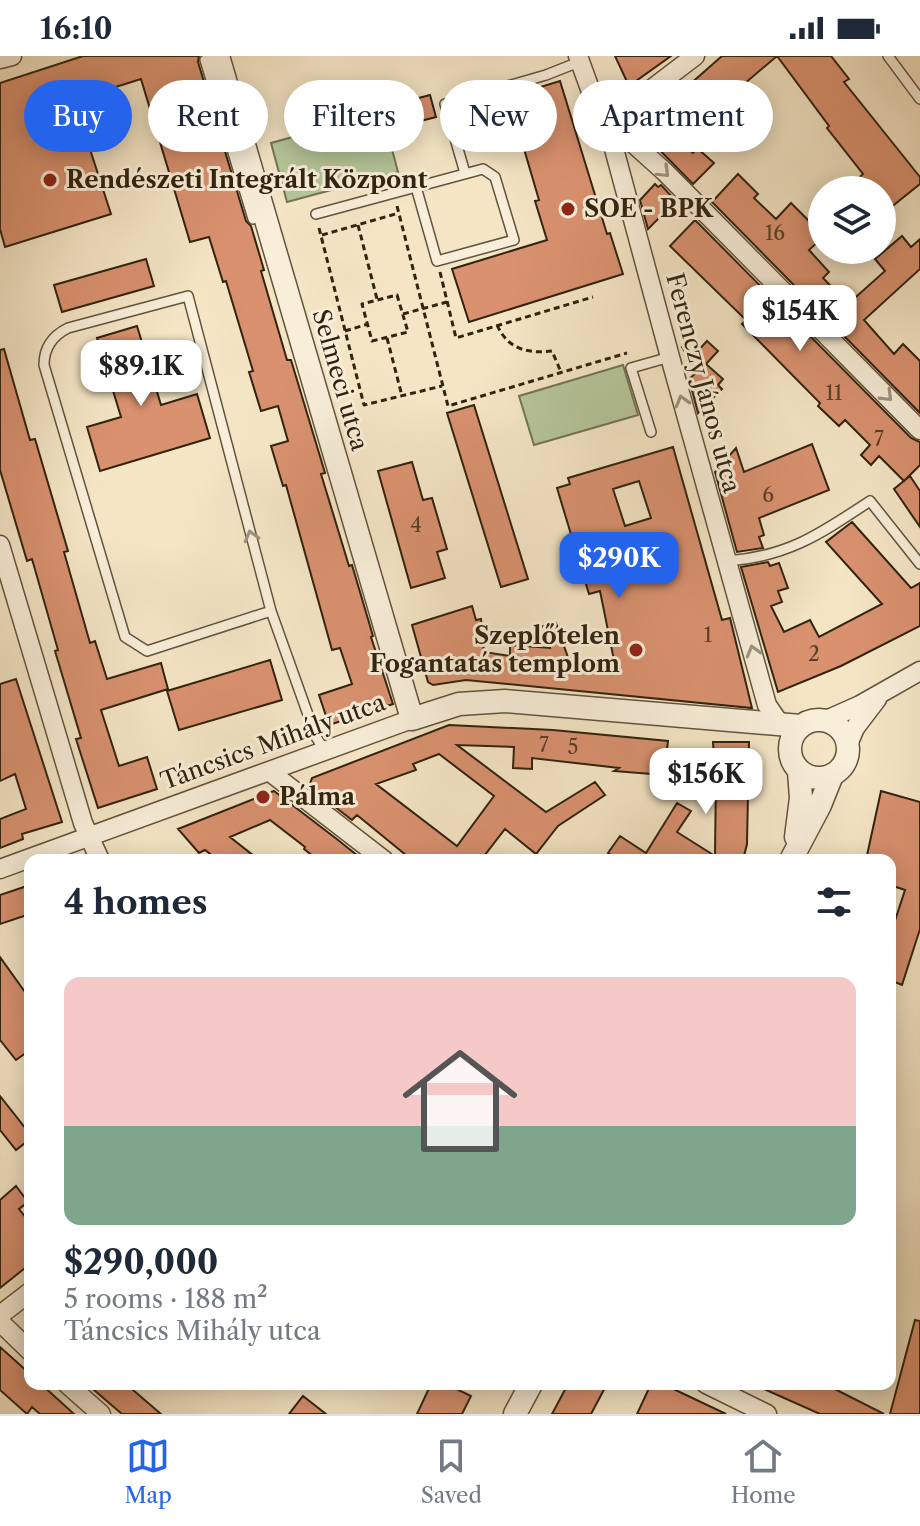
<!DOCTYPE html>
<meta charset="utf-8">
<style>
body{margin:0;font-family:"Libre Caslon Text",serif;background:#f2f2f3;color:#1f2937;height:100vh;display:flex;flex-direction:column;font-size:30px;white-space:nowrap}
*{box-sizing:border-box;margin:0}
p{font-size:26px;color:#747a83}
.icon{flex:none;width:44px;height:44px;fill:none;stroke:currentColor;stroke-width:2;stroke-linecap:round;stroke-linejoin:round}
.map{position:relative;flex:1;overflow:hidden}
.details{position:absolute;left:24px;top:798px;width:872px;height:536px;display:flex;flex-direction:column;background:#fff;border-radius:16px;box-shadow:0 4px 20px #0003}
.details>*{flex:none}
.guide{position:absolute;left:24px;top:24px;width:872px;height:72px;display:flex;gap:16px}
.tools{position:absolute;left:808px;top:120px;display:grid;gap:16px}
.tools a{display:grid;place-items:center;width:88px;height:88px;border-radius:50%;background:#fff;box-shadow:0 4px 20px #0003;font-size:40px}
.price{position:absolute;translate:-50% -68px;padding:0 18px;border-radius:16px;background:#fff;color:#222;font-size:26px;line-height:52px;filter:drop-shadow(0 2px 4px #0008)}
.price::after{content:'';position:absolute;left:50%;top:48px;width:24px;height:18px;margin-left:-12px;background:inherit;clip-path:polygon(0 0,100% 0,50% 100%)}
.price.on{background:#2563eb;color:#fff}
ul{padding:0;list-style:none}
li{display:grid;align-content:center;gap:16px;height:424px;padding:0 40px}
li span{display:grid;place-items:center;height:248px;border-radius:16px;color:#555}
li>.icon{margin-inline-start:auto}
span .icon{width:144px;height:144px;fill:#fffc;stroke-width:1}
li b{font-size:34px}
h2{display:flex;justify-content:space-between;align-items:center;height:96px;padding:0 40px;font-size:34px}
.chip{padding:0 28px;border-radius:36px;background:#fff;box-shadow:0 4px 20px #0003;font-size:28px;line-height:72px}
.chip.on{background:#2563eb;color:#fff}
.status{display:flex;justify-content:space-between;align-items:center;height:56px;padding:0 40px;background:#fff;direction:ltr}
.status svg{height:22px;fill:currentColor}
.dock{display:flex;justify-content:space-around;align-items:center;height:112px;border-top:2px solid #e0e1e3;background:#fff;font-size:22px;color:#747a83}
.dock a{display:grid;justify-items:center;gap:4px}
.dock .on{color:#2563eb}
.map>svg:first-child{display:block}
.green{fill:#b5c69a;stroke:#737454;stroke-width:2}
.building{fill:#d9916f;stroke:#31230f;stroke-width:2;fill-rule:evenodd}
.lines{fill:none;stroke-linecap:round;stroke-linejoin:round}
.service-casing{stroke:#62543c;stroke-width:12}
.minor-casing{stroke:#62543c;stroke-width:21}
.tertiary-casing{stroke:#62543c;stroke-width:25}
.path{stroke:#31230f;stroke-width:3;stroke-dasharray:6 4;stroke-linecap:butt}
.service{stroke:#f8eed9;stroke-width:9}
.minor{stroke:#f8eed9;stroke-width:18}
.tertiary{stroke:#f8eed9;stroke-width:22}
.oneway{stroke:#9e937e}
.poi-dot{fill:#8f2418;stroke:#f8eed9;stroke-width:3}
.labels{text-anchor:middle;stroke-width:6;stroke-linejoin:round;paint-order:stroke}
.number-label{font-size:20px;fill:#5b3e27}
.poi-label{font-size:24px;font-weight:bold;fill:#31230f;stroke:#f8eed9;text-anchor:start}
.street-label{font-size:24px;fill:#31230f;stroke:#f8eed9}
</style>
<div class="status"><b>16:10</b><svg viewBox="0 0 49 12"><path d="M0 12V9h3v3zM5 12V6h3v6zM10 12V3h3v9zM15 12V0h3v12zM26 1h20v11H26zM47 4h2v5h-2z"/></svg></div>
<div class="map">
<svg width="920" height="1358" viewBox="0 0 920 1358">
<rect width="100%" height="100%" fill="#f4e5c5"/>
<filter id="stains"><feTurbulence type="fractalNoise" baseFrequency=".0025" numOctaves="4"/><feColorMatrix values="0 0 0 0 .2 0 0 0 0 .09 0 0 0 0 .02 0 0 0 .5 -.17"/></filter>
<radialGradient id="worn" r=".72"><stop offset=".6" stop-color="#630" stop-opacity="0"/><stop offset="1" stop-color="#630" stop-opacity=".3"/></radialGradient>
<path class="green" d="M382,56l16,60 -111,30 -16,-59z
M623,309l15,50 -104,30 -15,-49z"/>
<path class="building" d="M83,0h116l-1,6 48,159 5,5 13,44 -3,1 26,89h4l34,113 -4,1 28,92 3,-1 21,71 -2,1 22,67 -64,21 -10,-30 33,-11 -12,-36 -8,2 -46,-165 -3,1 -12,-40 17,-5 -10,-35 -17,5 -12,-39 4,-1 -27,-90 -3,1 -14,-45 -19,5 -49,-163 -67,21 37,114 -106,33 -5,-18v-146z
M615,0h56l-42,30z
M722,0h109l18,23 -5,3 76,95v7l-30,24 -8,-10v-8h-36l17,-16 -36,-46 2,-2 -52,-70 -60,51 -9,-11 -40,34 25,23 4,-5 17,15 -21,21 -54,-55z
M560,25l47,153 3,-1 13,41 -154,48 -17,-53 95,-29 -12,-39 4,-1 -20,-68 -36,11 -11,-35z
M430,39l6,22 -23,6 -6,-22z
M738,118l20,20 -4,4 22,21 15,-16 20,20 11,-10v25l-13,12 20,22 -6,6 25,26 37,-33 -10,-12 27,-23 9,11 9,-8v30l-56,51 30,34 9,-10 17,17v52l-208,-211z
M655,128l3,3 3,-2 15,16 -28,28 -8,-29z
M695,164l216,218 9,4v23l-16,16 -25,-25 -8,9 -10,-10 9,-10 -25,-25 -6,6 -21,-20 2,-3 -78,-79 4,-4 -76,-74z
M146,203l8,27 -92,26 -8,-27z
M137,270l24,79 36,-11 13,44 -110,33 -13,-44 34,-10 -24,-79z
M707,285l11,10 -12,13 17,15 -5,6 4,4 -24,24 -9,-34 8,-7 -15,-25 3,-3 10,10z
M4,293l26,91 5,-1 33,112 -4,1 26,91 5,-2 12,38 54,-16 7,26 -67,21 18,56 28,-9 10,32 -59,19 -22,-69 5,-1 -26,-87 3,-1 -26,-91 -5,2 -27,-91v-120z
M474,349l54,174 -27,8 -54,-174z
M812,388l17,46 -70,28 5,17 -5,2 4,11 -26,4 -22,-80 21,-24 8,24z
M673,391l49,173 8,-2 22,90 -286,-28 -33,5 -5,-3 -16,-57 60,-19 4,14 5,-1 3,33 26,4v-11l40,3 -7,-22 13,-3 16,46 39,5v-8l4,-1 -15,-74 -11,3 -32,-106 13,-4 -2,-6zM639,425l12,37 -26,8 -12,-37z
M412,406l11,38 9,-2 15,51 -10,3 8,26 -34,10 -33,-117z
M910,420l10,15v36l-26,-38z
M852,466l59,66 9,-5v43l-79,40 -63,26 -37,-125 27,-5 2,4 9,-3 9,25 -10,3 4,11 -11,4 13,26 26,-12 9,17 63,-33 -56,-62z
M270,604l12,40 -103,30 -12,-39z
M16,623l46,143 -40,12 1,5 -23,9v-29l26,-10 -11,-35 -15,7v-97z
M449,669l104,5 115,11 -4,34 -50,-4 5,-3 -87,-10v11l-19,-1 1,-21 -57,-2 89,67 49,-30 10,13 -47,31 -22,28 -31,-25 -24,31h-69l-55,-45 -5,5 -43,-33 3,-9zM439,698l55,42 -37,50 -81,-62 40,-14 -3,-6z
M713,686h36l-2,102 -4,16h-124l-11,-7 12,-17 26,17 31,-50 14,8 -14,21 38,24 1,-85 -1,2z
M274,735l64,49 25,20h-45l-14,-11 1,-2 -35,-27 -40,17 29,23h-41l-13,-10 -6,3 -21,-24z
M881,735l39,11v127l-18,56 -12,-5v-44l15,-46 -15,-5v-25h-24z
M30,829v29l-30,10v-29z
M0,901l30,42v51l-14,10 -16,-20z
M0,1040l30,38v5l-14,11 -16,-20z
M16,1130l12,16 -9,7 11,14v41l-30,24v-88z
M915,1264l5,1v93h-30z
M0,1291l30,27v10h11l33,30h-34l-8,-7 -5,7 -27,-24z
M87,1328h39l35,30h-39z
M431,1328h15l25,12 -9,18h-45z
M568,1328h39l-16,30h-39z
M651,1328h12l63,30h-89z
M753,1328h72l59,30h-64z
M303,1340l23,18h-37z"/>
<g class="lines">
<defs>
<path id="service" d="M888,0l32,43
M205,4l48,159
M465,117l-20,-69 101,-29 33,-13
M316,158l167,-45 12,8 19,63 -77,21 -21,-74
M651,376l-20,-64 39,-11
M728,505c61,-5 92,-27 142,-60l50,63
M271,555l-124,40 -22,-14 -81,-272c0,-17 8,-29 24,-37l120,-32 83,315 45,126 9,14"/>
<path id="minor" d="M578,0l12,33 16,30 64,238 97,348 13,19
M0,3l12,-3
M606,63l59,53 255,258
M606,63l18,-9 71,-54
M0,489l83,278 17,37
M824,665l36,-16 60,-34
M849,686l6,-14 22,-29
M270,716l114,88
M0,813l412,-150
M0,1259l30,-23
M0,1266l30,29
M67,1328l34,30
M706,1328l61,30"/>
<path id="tertiary" d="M218,0l194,663 47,-15 46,-3 296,25
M790 693a29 29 0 1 1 58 0a29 29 0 1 1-58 0Z
M796,781l5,-39 -2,-27
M791,804l29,-55 12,-30
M515,1358l16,-30"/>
</defs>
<use href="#service" class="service-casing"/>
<use href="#minor" class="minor-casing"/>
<use href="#tertiary" class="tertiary-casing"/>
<path class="path" d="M397,150l51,200 179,-53
M358,169l19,74
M319,172l45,177 78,-19
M322,179l77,-22
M440,216l16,66 137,-41
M397,239l11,37 -36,9 -10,-37z
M403,258l44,-12
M497,269c11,24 30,29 55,26l9,21
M345,275l23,-7
M387,282l15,58"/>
<use href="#service" class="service"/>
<use href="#minor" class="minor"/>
<use href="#tertiary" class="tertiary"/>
</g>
<defs><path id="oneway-chevron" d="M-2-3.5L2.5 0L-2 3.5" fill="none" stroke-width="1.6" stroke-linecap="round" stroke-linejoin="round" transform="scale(2)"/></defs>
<g class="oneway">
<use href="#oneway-chevron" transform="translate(664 116) rotate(44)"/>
<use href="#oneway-chevron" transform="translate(887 340) rotate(45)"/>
<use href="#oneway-chevron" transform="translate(682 345) rotate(-106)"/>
<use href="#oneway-chevron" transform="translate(251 480) rotate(-105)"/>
<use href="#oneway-chevron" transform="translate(753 595) rotate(-106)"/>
</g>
<g class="poi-dot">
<circle cx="50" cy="124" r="8"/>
<circle cx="568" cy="153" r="8"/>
<circle cx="636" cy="594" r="8"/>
<circle cx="263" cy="741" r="8"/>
</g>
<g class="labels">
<g class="number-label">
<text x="775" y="184">16</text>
<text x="834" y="344">11</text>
<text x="879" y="390">7</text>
<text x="768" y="446">6</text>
<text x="416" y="476">4</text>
<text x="708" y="586">1</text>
<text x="814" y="605">2</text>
<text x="544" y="696">7</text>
<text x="573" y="698">5</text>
</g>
<g class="poi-label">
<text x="66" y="132">Rendészeti Integrált Központ</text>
<text x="584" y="161">SOE - BPK</text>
<text x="620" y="588" text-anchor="end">Szeplőtelen<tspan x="620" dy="28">Fogantatás templom</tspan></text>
<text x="279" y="749">Pálma</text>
</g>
<g class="street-label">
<text transform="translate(340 324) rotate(74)" y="8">Selmeci utca</text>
<text transform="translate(703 327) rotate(75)" y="8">Ferenczy János utca</text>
<text transform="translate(273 686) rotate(-20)" y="8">Táncsics Mihály utca</text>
</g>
</g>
<rect width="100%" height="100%" filter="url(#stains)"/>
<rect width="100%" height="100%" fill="url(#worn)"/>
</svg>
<div class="tools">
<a><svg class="icon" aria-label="layers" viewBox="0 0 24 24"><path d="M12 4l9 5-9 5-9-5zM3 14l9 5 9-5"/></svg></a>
</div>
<b class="price" style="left:800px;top:297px">$154K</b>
<b class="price" style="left:141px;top:352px">$89.1K</b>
<b class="price on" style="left:619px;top:544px">$290K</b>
<b class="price" style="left:706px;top:760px">$156K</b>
<div class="guide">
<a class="chip on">Buy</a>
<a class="chip">Rent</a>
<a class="chip">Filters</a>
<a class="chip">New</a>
<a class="chip">Apartment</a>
</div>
<section class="details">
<h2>4 homes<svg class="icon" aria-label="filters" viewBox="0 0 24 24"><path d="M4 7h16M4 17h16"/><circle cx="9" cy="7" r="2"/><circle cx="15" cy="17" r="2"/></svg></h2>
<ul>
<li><span style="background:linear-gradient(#f6c9c9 60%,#7fa58c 0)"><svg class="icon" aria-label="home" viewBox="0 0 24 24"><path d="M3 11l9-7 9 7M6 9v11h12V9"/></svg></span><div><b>$290,000</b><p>5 rooms · 188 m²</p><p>Táncsics Mihály utca</p></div></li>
</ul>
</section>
</div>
<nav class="dock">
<a class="on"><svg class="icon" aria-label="map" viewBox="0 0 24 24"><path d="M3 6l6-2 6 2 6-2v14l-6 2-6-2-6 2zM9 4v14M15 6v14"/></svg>Map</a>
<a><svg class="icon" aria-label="saved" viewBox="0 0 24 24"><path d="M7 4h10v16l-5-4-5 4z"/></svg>Saved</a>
<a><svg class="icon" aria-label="home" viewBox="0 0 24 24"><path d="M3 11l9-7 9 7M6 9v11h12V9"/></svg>Home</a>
</nav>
